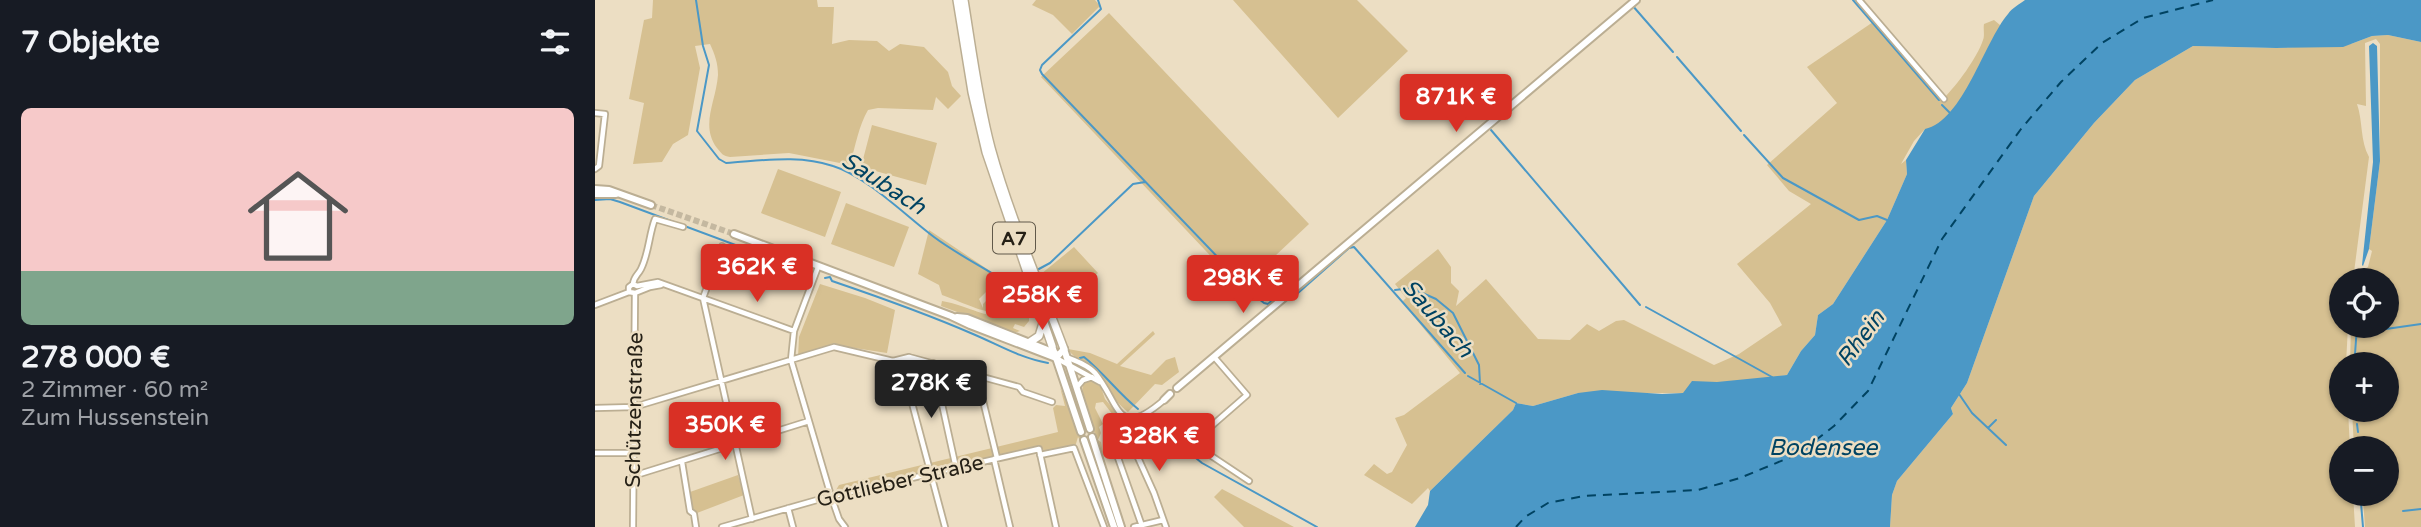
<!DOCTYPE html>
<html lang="de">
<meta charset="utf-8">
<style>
body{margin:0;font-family:"Varela Round",sans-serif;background:#20242c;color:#f1f3f6;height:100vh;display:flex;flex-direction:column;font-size:26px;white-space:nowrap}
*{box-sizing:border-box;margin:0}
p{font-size:23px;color:#9ea1a6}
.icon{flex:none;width:38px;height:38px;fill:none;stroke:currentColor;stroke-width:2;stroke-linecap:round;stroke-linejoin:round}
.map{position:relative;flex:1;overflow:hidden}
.details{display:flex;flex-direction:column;background:#171b24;width:595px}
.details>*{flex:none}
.fabs{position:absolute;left:1734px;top:268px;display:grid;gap:14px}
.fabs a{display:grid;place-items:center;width:70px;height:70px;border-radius:50%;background:#171b24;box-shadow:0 2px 5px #0004;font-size:35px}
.price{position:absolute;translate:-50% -60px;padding:0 16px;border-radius:7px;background:#d93025;color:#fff;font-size:23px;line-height:46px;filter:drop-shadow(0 2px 4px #0008)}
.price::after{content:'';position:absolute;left:50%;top:42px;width:21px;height:16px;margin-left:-10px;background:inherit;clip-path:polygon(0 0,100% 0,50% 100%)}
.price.on{background:#222;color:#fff}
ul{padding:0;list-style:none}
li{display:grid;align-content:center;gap:14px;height:371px;padding:0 21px}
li+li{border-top:2px solid #363941}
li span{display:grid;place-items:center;height:217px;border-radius:10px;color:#555}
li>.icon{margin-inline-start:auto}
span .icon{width:126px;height:126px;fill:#fffc;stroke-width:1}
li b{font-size:30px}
h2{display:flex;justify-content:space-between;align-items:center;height:84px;padding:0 21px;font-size:30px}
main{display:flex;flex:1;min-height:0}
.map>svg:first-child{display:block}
.green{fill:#d6c091}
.water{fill:#4b98c6}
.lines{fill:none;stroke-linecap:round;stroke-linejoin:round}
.stream{stroke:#4b98c6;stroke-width:2}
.ferry{stroke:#004362;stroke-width:2;stroke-dasharray:9 7;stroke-linecap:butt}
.secondary-tunnel{stroke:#c4b8a0;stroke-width:6;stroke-dasharray:6 3;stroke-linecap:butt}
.street-casing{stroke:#bbae93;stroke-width:8}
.secondary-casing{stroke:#bbae93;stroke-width:10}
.primary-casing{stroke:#bbae93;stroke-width:10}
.highway-casing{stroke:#bbae93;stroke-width:10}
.street{stroke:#fff;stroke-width:4.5}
.secondary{stroke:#fff;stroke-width:6}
.primary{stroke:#fff;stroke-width:6}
.highway{stroke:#fff;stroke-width:7}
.labels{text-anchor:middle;stroke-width:5;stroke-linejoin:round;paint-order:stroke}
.shield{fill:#ecdec3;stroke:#61594a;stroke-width:2}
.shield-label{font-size:19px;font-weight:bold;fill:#252016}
.street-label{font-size:21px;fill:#252016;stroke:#ecdec3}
.water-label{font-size:23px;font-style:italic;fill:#004362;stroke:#ecdec3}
</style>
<main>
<section class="details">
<h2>7 Objekte<svg class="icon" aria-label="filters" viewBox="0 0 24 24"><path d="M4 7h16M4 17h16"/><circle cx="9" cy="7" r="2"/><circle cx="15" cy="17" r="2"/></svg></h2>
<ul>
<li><span style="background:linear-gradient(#f6c9c9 75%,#7fa58c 0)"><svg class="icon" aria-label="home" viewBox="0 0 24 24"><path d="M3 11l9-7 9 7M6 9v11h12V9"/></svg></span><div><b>278 000 €</b><p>2 Zimmer · 60 m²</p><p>Zum Hussenstein</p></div></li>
</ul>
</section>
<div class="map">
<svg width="1826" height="527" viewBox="0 0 1826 527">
<rect width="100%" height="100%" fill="#ecdec3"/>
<path class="green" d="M58,0h164l1,7h16l-2,37 17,-4 28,1 12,10 11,-7 24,3 24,25 4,14 9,10 -13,13 -12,-12 -3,13 -55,-2 -10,2c-9,15 -13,37 -18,55l-61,-12 -59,4c-7,-1 -8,-3 -13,-9 -17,-23 -1,-46 1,-73 0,-12 -3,-20 -8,-31l-15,2 5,22 -12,67 -15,9 -11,18 -29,2 11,-61 -15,-4 15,-79 8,-2z
M441,0h59l5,6 -28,28 -19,-19 -21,-10z
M638,0h124l51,51 -70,67z
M514,13l200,211 -68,64 -200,-211z
M1281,20l68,78c13,-13 33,-40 39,-58 2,-5 0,-11 1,-16l10,-4 18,15 -73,97 -14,-3 -11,12 -13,23 5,-4 1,14 -20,46 -54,84 -15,11 -3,20 -14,16 -14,24 -104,18h-105l-45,13 -17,-3 -3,7 -83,81 -2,-3 -16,16 -48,-29 10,-11 13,10 5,-2 15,-27 -12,-27 9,-3 56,-42 -58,-71 4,-4 -11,-14 43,-35 13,18v16l8,8 -3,15 30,-27 52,60 32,1 17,-16 12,7 17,-10 8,-1 90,45 25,-11 43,-29 -12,-22 -33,-39 74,-60 -22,-13 -22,-26 70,-62 -30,-36z
M1793,35l33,7v485h-56l-2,-27h-7v-6h31v-46h-33l-2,-38h35v-46h-37l1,-38h36v-46h-31l2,-12 5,2 5,-3 4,-16 -3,-2 11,-88v-117l-4,-5 -11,4 1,63 -9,-2c6,17 3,37 12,53l-16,123h-12v46h7l-2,38h-5v46h7l2,38h-9v46h12l2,33h-465l2,-32 5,-14 56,-67 -2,-6 16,-25 67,-187 60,-73 41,-43 58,-34 83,2 75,-4 21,-8z
M277,125l65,18 -11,42 -65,-18z
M183,169l63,23 -16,45 -64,-24z
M251,203l63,24 -15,40 -63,-23z
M334,230l67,45 -7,14 -10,10 4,9v-4l15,-15 1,-5 5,-8 15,-2 10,32c-41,13 -48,3 -87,-11l-3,-10 -21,-11z
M479,247l24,26 -18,15 -30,10 -9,-24z
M225,284l45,14 30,12 -8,43 -52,-8 -37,13 1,-21z
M347,301c38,7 45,24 87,9v11l-5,6 -9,-3 -2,4 7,3 -6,2 -73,-27z
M558,331l2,3 -35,32 31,9 15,-15 9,-3 4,15 -17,13 -7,-1 -27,28c-17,-13 -19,-27 -32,-42 -8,-9 -22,-10 -28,-21l22,4 27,11z
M496,380l10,7 4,12 18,21v8l-20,-26 -7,1 -1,5 8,16 -4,3 2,6 -3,7 3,2 6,35 14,36 -1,2 6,12h-3l-41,-135 1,-9z
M465,387l20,47 32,93h-3l-7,-25 -2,-2 -17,-54 -5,-9 -3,10 -3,-2 -26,7 -6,-5 -197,45 -7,-2 3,-5 219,-53 -5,-24 3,-3 9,1z
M143,475l6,20 -47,18 -5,-3 -2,-18z
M627,489l72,38h-50l-30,-30z"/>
<path class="water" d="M1430,0h396v42l-33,-7 -16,1 -29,11 -67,1 -83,-2 -58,34 -41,43 -60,73 -67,187 -16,25 2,6 -56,67 -5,14 -2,32h-475l13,-22 2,-14 83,-81 3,-7 17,3 45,-13 24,-3 60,4 21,-1 9,-12 25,1 70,-7 14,-24 14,-16 3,-20 15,-11 54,-84 20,-46 -1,-14 19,-31c38,-8 59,-87 83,-115 4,-6 12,-10 17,-14z
M1778,43l4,3 3,115 -11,88 -6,17 -1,-1 11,-103 -4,-116z"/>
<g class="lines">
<path class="stream" d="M101,0l7,46 6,19 -12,66 22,28 7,4c35,-2 72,-9 107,3 33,10 73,50 101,71 20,15 43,27 64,40l12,2 10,-4
M503,0l3,9 -59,56 -2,5 2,4 212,221 10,8 4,1 16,-14h2
M1258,0l86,100
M1037,5l41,47
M1082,57l64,74
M1347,105l9,9
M896,130l149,175
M1149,135l39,43 76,42 18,-4 10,4
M0,200l15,-1 10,3 180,67
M442,270l13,-7 83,-79 12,-2
M230,278l5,-1 2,4c47,16 95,33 141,53 26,11 47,24 75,29
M800,290l16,-2 25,11 17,14 26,52 1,19
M698,294l5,-1 51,-45 5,-1 111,126
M1051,307l126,70
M1791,329l35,-5
M1760,354l2,-28
M485,358l4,-1c20,16 34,36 54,52
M873,376l48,27
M1364,394l13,19 34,32
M554,420l53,43 115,64
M1762,424l1,8
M1393,428l8,-8
M1766,503l2,24
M1808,511l18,-2"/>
<path class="ferry" d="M921,527l9,-10 23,-14 36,-7 114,-6 42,-12 58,-24 36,-28 34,-35 74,-152 79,-110 40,-47 41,-39 41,-25 70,-18"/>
<path class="secondary-tunnel" d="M56,205l83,29"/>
<defs>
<path id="street" d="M1264,0l85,99
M0,113l10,1 -6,52 -4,3
M127,246l-19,52 49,221
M223,267l-24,64 -3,29 40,136 8,23 6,8
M38,284l4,2 21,-4 136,49
M34,292v-5l4,-3c1,-8 5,-9 8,-15 8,-16 8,-35 14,-50l28,8
M40,293l15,-6 11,-2
M0,305l34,-13 6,1
M471,357c10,4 22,8 29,16 26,32 21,68 69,27
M461,358l44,24
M620,358l32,37 -55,48 57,38
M298,361l11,12 41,154
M338,363l23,105
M309,373l4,-7 1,-9
M382,376l20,82
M482,387l6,-7 9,-3
M0,408l39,-1 200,-60 59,14 16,-4 110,30 4,5 29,10
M531,418v13l28,62 12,34
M538,447l-16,8 25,71
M0,453h38
M445,455l34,-7 30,79
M399,459l16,68
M87,462l8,49 4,3 2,13
M38,476l176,-55
M193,508l5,19
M38,527l2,-234
M127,527l102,-29 215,-49 17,78
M539,527l29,-7"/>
<path id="secondary" d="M0,189l14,1 42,15
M0,194h21
M139,234l217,82 19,9 86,33 8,-9
M362,317l10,1 88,35
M582,388l459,-388
M569,400l6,-6"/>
<path id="primary" d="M457,346l29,86
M469,349l26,80
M497,437l29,90
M489,440l30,87"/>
<path id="highway" d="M362,0l15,92 14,60 66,194
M369,0c8,49 14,99 27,148 19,69 48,134 73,201
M435,342l9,-6 4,-13"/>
</defs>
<use href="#street" class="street-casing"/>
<use href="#secondary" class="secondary-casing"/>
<use href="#primary" class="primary-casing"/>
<use href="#highway" class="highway-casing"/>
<use href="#street" class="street"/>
<use href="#secondary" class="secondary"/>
<use href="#primary" class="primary"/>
<use href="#highway" class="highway"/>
</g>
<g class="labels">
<rect class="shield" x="398" y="222.5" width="42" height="31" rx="5"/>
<g class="shield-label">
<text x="419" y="245">A7</text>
</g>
<g class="street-label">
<text transform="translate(39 410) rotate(-89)" y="7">Schützenstraße</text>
<text transform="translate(305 481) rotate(-13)" y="7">Gottlieber Straße</text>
</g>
<g class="water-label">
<text transform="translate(289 183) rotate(33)" y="8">Saubach</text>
<text transform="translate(843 318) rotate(49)" y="8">Saubach</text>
<text transform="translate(1265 338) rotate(-53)" y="8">Rhein</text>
<text x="1228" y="455">Bodensee</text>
</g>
</g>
</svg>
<div class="fabs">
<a><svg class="icon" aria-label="locate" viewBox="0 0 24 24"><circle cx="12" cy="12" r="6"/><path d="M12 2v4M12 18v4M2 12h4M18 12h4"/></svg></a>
<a>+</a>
<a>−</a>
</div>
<b class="price" style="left:861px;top:134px">871K €</b>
<b class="price" style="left:162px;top:304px">362K €</b>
<b class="price" style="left:648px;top:315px">298K €</b>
<b class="price" style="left:447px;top:332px">258K €</b>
<b class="price on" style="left:336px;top:420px">278K €</b>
<b class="price" style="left:130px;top:462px">350K €</b>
<b class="price" style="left:564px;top:473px">328K €</b>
</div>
</main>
